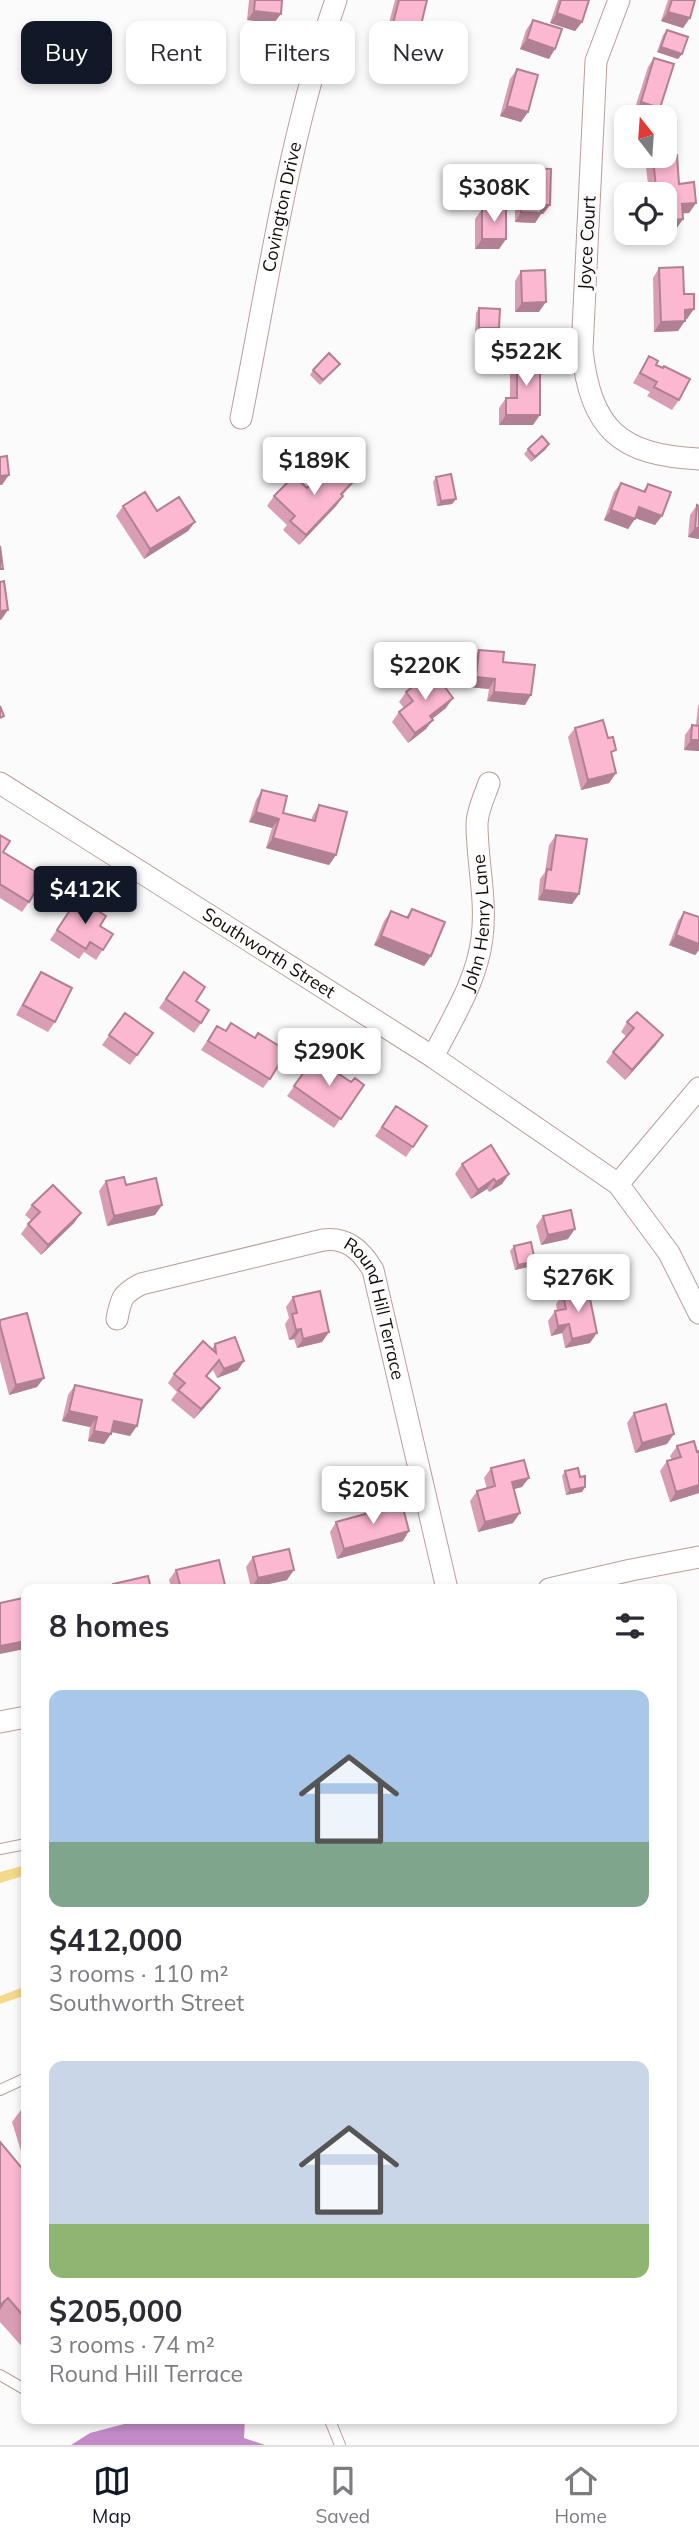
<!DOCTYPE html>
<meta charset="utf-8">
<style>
body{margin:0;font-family:Mulish,sans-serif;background:#f7f7f7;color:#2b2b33;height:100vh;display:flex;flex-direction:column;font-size:26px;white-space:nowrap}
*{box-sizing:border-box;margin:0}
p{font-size:23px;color:#7c7c81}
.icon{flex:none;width:38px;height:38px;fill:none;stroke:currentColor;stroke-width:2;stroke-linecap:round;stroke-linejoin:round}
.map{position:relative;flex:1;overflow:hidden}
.details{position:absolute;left:21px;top:1584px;width:656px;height:840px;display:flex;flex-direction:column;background:#fff;border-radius:14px;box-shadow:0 4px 10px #0003}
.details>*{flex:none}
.banner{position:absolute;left:21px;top:21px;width:658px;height:63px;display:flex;gap:14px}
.needle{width:46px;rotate:343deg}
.fabs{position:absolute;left:614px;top:105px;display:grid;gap:14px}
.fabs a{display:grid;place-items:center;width:63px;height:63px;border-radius:14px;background:#fff;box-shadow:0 4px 10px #0003;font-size:35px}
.price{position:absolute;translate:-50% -60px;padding:0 16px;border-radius:7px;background:#fff;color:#222;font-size:23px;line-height:46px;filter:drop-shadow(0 2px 4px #0008)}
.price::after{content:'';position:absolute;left:50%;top:42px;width:21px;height:16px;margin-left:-10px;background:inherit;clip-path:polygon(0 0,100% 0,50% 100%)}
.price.on{background:#111827;color:#fff}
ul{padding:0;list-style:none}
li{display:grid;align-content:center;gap:14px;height:371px;padding:0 28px}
li span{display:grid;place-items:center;height:217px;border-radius:14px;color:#555}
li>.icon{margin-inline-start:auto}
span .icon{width:126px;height:126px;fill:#fffc;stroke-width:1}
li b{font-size:30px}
h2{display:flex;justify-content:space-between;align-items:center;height:84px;padding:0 28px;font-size:30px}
.tag{padding:0 24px;border-radius:14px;background:#fff;box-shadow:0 4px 10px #0003;font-size:24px;line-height:63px}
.tag.on{background:#111827;color:#fff}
.dock{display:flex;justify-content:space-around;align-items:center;height:98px;border-top:2px solid #e1e1e2;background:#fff;font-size:19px;color:#7c7c81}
.dock a{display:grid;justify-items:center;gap:4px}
.dock .on{color:#111827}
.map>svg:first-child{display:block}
.green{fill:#f3d98c}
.water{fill:#c38cc9}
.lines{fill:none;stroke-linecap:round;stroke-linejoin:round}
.lane-casing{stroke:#b99f9c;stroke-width:12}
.street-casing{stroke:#b99f9c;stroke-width:23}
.lane{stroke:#fff;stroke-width:10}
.street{stroke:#fff;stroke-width:21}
.wall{fill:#d99eb4}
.shaded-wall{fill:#b08192}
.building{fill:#fcb8d1;stroke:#b08192;stroke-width:2}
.labels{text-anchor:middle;stroke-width:6;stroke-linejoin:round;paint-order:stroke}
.street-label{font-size:18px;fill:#130a09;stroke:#fbfbfb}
</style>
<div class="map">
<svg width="699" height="2445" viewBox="0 0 699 2445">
<rect width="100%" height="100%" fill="#fbfbfb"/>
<path class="green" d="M26,1865v10l-26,8v-11z
M26,1986v9l-26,9v-8z"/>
<path class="water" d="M147,2418l98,1 -1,19 21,7h-194l19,-12z"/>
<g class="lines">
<defs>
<path id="lane" d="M0,1849l26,-5
M0,2090l26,-12
M0,2375l26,15
M329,2418l11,27"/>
<g id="street">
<path d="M619,0l-23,61 -14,289c9,80 38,105 117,109"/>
<path id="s1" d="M241,418c28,-140 48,-283 95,-418"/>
<path id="s2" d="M0,783l433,274 185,127 51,69 30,60"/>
<path id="s3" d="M433,1057c19,-38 44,-76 49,-119 5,-38 -5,-76 -5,-114 0,-13 8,-29 12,-41"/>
<path d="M618,1184l81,-96"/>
<path id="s4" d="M117,1319c4,-21 5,-25 24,-35l182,-44c24,-3 38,10 50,30l74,319"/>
<path d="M549,1589l82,-19 68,-13"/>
<path d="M0,1722l26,-5"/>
</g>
</defs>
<use href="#lane" class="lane-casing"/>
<use href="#street" class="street-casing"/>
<use href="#lane" class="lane"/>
<use href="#street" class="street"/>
</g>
<path class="wall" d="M249,0h33l-8,23 -27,-3z
M395,0h32l-14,58 -7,10 -27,-7z
M558,0h31l-7,22 -7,9 -25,-8z
M668,0h27l-12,28 -22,-7z
M533,20l16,39 -29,-10 6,-19z
M667,30l15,24 -4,5 -21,-7 6,-17z
M654,58v59h-2l-18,-6 14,-44z
M517,69l11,43 -7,10 -21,-6 10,-37z
M653,157l26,27 17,19 -7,10h-7l1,6 -7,10 -11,1v-36h-16l-3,-27z
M522,168l28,37 -7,9h-2l-6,9 -20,-1v-44z
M482,209l24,30 -7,10h-24v-30z
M659,268l25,26 3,25h-2l-7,12 -24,1 -1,-54z
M521,271l18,41h-24v-31z
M479,308l20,20 -3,5h-21l1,-20z
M517,356l16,69h-34v-17l7,-10h4v-32z
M649,356l7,9 7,3 16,32 -7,10 -25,-14 3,-4 -17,-9z
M340,364l-20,21 -10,-10 3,-5z
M528,449h18l-15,13 -7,-8z
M436,477l20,22 -4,5 -15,2 -4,-24z
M353,482l-11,14h1l-7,10 -37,39 -16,-15 4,-5 -20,-19 7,-10 33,-8z
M621,483l22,8 5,-7 7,41 -20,-7 -7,11 -24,-9 10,-28z
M697,505l2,1v33l-11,-2 2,-22z
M123,506l34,5 38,11 -7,9 -44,28 -28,-43z
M479,650l24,12 22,43 -38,-4 2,-12 -20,-2 3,-27z
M406,692l40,16 -14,11 -6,10 -18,14 -16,-21 7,-10 5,-4 -5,-6z
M699,704v47l-15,-1 1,-15 7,-10h4l2,-19z
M575,728l37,28 4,17 -7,10 -28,7 -13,-53z
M262,790l21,23 28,7 2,-5 6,-10 17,50 -7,10 -63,-17 6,-20 -23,-6 7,-22z
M0,835l3,17 26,50 -7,10 -22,-14z
M556,835l23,59 -7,10 -34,-4 2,-21 5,-7 4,-27z
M78,898l22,28 13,8 -17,26 -12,-8 -5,7 -29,-19z
M412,909l19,47 -7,10 -50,-21 10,-24 7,-10 15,6z
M684,912l15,5v33l-4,5 -26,-10 9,-24z
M41,972l14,50 -7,10 -32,-17 18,-33z
M184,972l12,29 5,22 -7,10 -35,-25z
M125,1013l28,20 -23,32 -28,-20z
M627,1022l29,23 -31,35 -19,-18 7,-10 14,-15 -6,-5z
M217,1026l53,53 -7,9 -62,-38z
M310,1064l10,7 16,1 15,10 13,3 -30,43 -47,-32z
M396,1106l31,20 -21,31 -31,-21z
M462,1164l47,10 -7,10 -13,8 -2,-3 -16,10 -16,-25z
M106,1181l20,4 36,20 -7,10 -48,11 -8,-35z
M32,1205l49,8 -7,10 -33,32 -20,-21 10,-14 -6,-5z
M543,1216l25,23 -27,6 -5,-19z
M514,1246l18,20 -17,4 -5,-19z
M563,1294l27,49 -25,5 -3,-15 -11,3 -3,-15 7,-10h2l-1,-7z
M293,1297l36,35 -7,10 -25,6 -3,-9 -5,1 -4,-16 4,-6 -3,-11z
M0,1325l37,62 -28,8 -9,-34z
M215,1344l23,26 -21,8 -4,-8 -6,6 6,22 -19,21 -23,-19 6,-8 -9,-9 6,-9 38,-25z
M75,1385l55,51 -18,-4 -8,12 -16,-3 2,-14 -28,-6 6,-26z
M634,1413l33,31 -32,9 -8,-30z
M677,1446l20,6 2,-1v42l-29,9 -10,-31 7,-10 5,-1 -2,-4z
M491,1468l31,19 -8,2 -1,34 -35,9 -8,-31 7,-10 10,-2 -3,-11z
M565,1471l15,6 5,10 -3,5 -16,3 -4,-19z
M336,1522l67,19 -66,18 -7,-27z
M253,1557l34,23 -36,8 -5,-21z
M176,1570l46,19h-50l-3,-9z
M26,2103v64l-14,-45z
M0,2142l26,31v176l-1,1 -25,-28z"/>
<path class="shaded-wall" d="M254,11l27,3 -7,9 -27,-3z
M668,12l22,6 -7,10 -22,-7z
M557,13l25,9 -7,9 -25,-8z
M527,39l28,10 -6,10 -29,-10z
M661,47l21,7 -4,5 -21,-7z
M386,51l27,7 -7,10 -27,-7z
M641,102l19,6 -6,9 -20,-6z
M507,106l21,6 -7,10 -21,-6z
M664,187l-5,7h-7l4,-6z
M696,203l-7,10 -14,1 7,-10z
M542,205h8l-7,9h-2l-6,9 -20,-1 6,-10z
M683,219l-7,10 -11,1v-9z
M482,239h24l-7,10h-24z
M546,302l-7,10h-24l7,-9z
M694,309l-7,10 -9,1 7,-10z
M685,321l-7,10 -24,1 7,-10z
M479,328h20l-3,5h-21z
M506,415h34l-7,10h-34z
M549,444l-3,5 -15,13 4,-5z
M9,475l-7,10h-2v-9z
M343,496l-7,10 -37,39 7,-10z
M456,499l-4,5 -15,2 4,-5z
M639,507l23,9 -7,9 -23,-8z
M611,510l24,9 -7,10 -24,-9z
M195,522l-7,9 -44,28 6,-10z
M695,528h4v11l-11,-2z
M8,610l-7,10h-1v-9z
M476,677l19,2 -6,10 -20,-2z
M494,692l37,3 -6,10 -38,-4z
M453,698l-7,10 -23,18 7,-10z
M433,720l-7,9 -18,14 7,-10z
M691,740h8v11l-15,-1z
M616,773l-7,10 -28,7 7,-10z
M256,812l23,7 -7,9 -23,-6z
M273,838l63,17 -7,10 -63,-17z
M544,890l35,4 -7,10 -34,-4z
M676,935l23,9v6l-4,5 -26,-10z
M381,936l50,20 -7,10 -50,-21z
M663,1035l-7,10 -31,35 7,-10z
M509,1174l-7,10 -13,8 7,-10z
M494,1179l-7,10 -16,10 7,-9z
M162,1205l-7,10 -48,11 7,-10z
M81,1213l-7,10 -33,32 7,-10z
M575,1229l-7,10 -27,6 7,-10z
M535,1261l-3,5 -17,4 3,-5z
M569,1324l-7,9 -11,3 7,-10z
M301,1329l-7,10 -5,1 7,-10z
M329,1332l-7,10 -25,6 6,-9z
M597,1333l-7,10 -25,5 7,-9z
M244,1361l-6,9 -21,8 7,-9z
M44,1378l-7,9 -28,8 7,-10z
M220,1388l-7,10 -19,21 7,-10z
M69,1411l28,6 -7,10 -28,-6z
M114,1421l23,5 -7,10 -23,-5z
M94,1431l17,3 -7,10 -16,-3z
M674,1434l-7,10 -32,9 7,-10z
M529,1478l-7,9 -16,4 6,-9z
M699,1485v8l-29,9 6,-10z
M585,1487l-3,5 -16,3 4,-5z
M520,1513l-7,10 -35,9 7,-10z
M409,1531l-6,10 -66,18 7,-10z
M294,1570l-7,10 -36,8 7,-10z
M225,1585l-3,4h-14z
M26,1641l-1,8 -25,5v-8z
M8,2298l-8,12v-5z"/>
<path class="building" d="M255,0h27l-1,14 -27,-3z
M399,0h28l-14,58 -27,-7z
M561,0h28l-7,22 -25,-9z
M672,0h23l-5,18 -22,-6z
M533,20l29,9 -7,20 -28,-10z
M667,30l21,7 -6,17 -21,-7z
M654,58l20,6 -14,44 -19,-6z
M517,69l21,6 -10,37 -21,-6z
M677,155l2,29 15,-2 2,21 -14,1 1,15 -18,2 -1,-34 -8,1 -3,-31z
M522,168l29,1 -1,36h-8l-1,8 -20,-1z
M482,209h24v30h-24z
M683,267l1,27h10v15l-9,1v11l-24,1 -2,-54z
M545,270l1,32 -24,1 -1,-32z
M479,308l21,1 -1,19h-20z
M329,353l11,11 -17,16 -10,-10z
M517,356h23v59h-34v-17h11z
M649,356l9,5 -2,4 7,3 1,-2 26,13 -11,21 -25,-13 3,-5 -17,-9z
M542,436l7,8 -14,13 -7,-8z
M7,456l2,19 -9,1v-19z
M332,462l21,20 -12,12 2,2 -37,39 -16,-14 5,-5 -21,-20 20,-20 13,12z
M451,474l5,25 -15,2 -5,-24z
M621,483l24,9 3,-8 23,8 -9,24 -23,-9 -4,12 -24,-9z
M145,492l12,19 22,-14 16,25 -45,27 -27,-43z
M697,505l2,1v22h-4z
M0,546l3,23h-3z
M4,581l4,29 -8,1v-29z
M479,650l25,2 -1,10 32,3 -4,30 -37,-3 1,-13 -19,-2z
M433,671l20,27 -23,18 3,4 -18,13 -16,-21 14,-11 -7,-9z
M0,706l4,10 -4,2z
M603,720l5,18 5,-1 3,13 -5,2 5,21 -28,7 -13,-52z
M692,725l7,1v14h-8z
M262,790l25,6 -4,17 32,8 4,-16 28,7 -11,43 -63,-17 6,-19 -23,-7z
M0,835l10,6 -7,11 41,25 -15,25 -29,-18z
M556,835l31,4 -8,55 -35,-4 3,-21 4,1z
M78,898l28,18 -6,10 13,8 -10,16 -13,-8 -4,7 -29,-19z
M412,909l33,13 -14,34 -50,-20 10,-25 17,7z
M684,912l15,5v27l-23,-9z
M41,972l31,16 -17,34 -32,-17z
M184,972l21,15 -9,14 13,9 -8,13 -35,-24z
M637,1012l26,23 -31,35 -19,-18 21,-24 -7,-6z
M125,1013l28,20 -16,22 -28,-20z
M231,1023l24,15 3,-5 29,18 -17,28 -62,-38 9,-15 9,5z
M328,1060l11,7 -3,5 15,10 4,-4 9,7 -23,34 -47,-33 16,-22 10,7z
M396,1106l31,20 -14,21 -31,-20z
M491,1145l18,29 -13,8 -2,-3 -16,11 -16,-26z
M124,1177l2,8 30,-7 6,27 -48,11 -8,-35z
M53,1185l28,28 -33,32 -20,-21 12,-12 -8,-7z
M571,1210l4,19 -27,6 -5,-19z
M531,1242l4,19 -17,4 -4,-19z
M588,1289l9,44 -25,6 -3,-15 -11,2 -3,-15 11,-2 -3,-15z
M320,1291l9,41 -26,7 -2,-10 -5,1 -4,-16 5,-1 -4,-16z
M27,1313l17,65 -28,7 -16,-60v-5z
M235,1337l9,24 -20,8 -5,-9 -13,16 14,12 -19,21 -23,-19 7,-7 -11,-9 29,-33 13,12 -1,-9z
M75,1385l67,15 -5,26 -23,-5 -3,13 -17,-3 3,-14 -28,-6z
M666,1404l8,30 -32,9 -8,-30z
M694,1441l3,11 2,-1v34l-23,7 -9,-31 14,-4 -4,-11z
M524,1460l5,18 -17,4 8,31 -35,9 -8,-31 18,-5 -4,-18z
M578,1468l2,9 5,-1v11l-15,3 -5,-19z
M402,1504l7,27 -65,18 -8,-27z
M289,1549l5,21 -36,8 -5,-21z
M219,1560l6,25 -17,4h-27l-5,-19z
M148,1576l3,13h-37l-1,-5z
M23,1598l3,13v30l-26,5v-43z
M0,2142l26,31v146l-18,-21 -8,7z"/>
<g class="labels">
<g class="street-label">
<text dy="6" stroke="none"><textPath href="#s1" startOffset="215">Covington Drive</textPath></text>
<text transform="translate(587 243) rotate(-87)" y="6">Joyce Court</text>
<text dy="6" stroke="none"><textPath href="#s3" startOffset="144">John Henry Lane</textPath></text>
<text dy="6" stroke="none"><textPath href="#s2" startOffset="318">Southworth Street</textPath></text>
<text dy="6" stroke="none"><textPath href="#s4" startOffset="331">Round Hill Terrace</textPath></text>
</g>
</g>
</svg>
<div class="fabs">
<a><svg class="needle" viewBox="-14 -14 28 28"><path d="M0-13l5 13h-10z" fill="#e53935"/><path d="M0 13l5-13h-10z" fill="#7c7c81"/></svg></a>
<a><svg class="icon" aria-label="locate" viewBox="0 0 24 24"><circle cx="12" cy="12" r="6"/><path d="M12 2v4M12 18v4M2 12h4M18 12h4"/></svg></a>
</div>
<b class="price" style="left:494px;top:224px">$308K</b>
<b class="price" style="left:526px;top:388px">$522K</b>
<b class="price" style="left:314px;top:497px">$189K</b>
<b class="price" style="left:425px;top:702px">$220K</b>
<b class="price on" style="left:85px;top:926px">$412K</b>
<b class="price" style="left:329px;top:1088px">$290K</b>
<b class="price" style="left:578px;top:1314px">$276K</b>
<b class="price" style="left:373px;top:1526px">$205K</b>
<div class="banner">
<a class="tag on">Buy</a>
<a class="tag">Rent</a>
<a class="tag">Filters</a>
<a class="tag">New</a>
</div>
<section class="details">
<h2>8 homes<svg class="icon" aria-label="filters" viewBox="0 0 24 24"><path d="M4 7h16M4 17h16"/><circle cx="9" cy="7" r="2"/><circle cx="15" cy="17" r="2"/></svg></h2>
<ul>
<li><span style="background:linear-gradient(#a9c7e8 70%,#7fa58c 0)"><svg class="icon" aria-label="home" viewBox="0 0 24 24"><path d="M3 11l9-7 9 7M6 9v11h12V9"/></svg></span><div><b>$412,000</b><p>3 rooms · 110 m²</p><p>Southworth Street</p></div></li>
<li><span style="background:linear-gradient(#c9d6e8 75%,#8fb573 0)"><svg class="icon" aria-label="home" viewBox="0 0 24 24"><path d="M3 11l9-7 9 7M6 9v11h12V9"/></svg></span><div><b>$205,000</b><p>3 rooms · 74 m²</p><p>Round Hill Terrace</p></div></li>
</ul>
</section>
</div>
<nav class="dock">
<a class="on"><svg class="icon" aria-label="map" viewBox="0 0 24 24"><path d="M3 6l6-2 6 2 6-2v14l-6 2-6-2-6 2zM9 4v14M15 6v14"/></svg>Map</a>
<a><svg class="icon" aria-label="saved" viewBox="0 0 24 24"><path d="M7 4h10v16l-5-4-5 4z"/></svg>Saved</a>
<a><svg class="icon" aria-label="home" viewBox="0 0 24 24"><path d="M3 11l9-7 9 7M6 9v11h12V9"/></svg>Home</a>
</nav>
